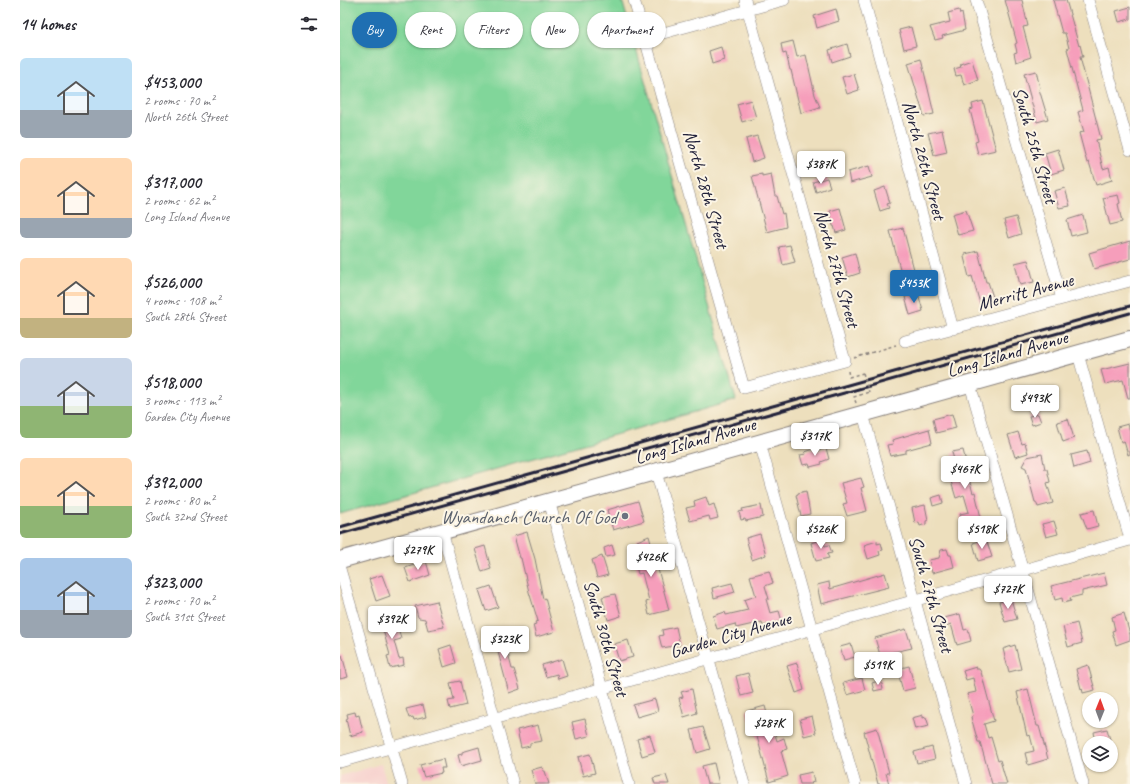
<!DOCTYPE html>
<meta charset="utf-8">
<style>
body{margin:0;font-family:Caveat,sans-serif;background:#f7f7f7;color:#2b2b33;height:100vh;display:flex;flex-direction:column;font-size:15px;white-space:nowrap}
*{box-sizing:border-box;margin:0}
p{font-size:13px;color:#7c7c81}
.icon{flex:none;width:22px;height:22px;fill:none;stroke:currentColor;stroke-width:2;stroke-linecap:round;stroke-linejoin:round}
.map{position:relative;flex:1;overflow:hidden}
.drawer{display:flex;flex-direction:column;background:#fff;width:340px}
.drawer>*{flex:none}
.banner{position:absolute;left:12px;top:12px;width:380px;height:36px;display:flex;gap:8px}
.needle{width:26px;rotate:1deg}
.controls{position:absolute;left:742px;top:692px;display:grid;gap:8px}
.controls a{display:grid;place-items:center;width:36px;height:36px;border-radius:50%;background:#fff;box-shadow:0 1px 3px #0004;font-size:20px}
.price{position:absolute;translate:-50% -34px;padding:0 9px;border-radius:4px;background:#fff;color:#222;font-size:13px;line-height:26px;filter:drop-shadow(0 1px 2px #0008)}
.price::after{content:'';position:absolute;left:50%;top:24px;width:12px;height:9px;margin-left:-6px;background:inherit;clip-path:polygon(0 0,100% 0,50% 100%)}
.price.on{background:#1f6fb2;color:#fff}
ul{padding:0;list-style:none}
li{display:flex;align-items:center;gap:12px;height:100px;padding:0 20px}
li span{display:grid;place-items:center;flex:none;width:112px;height:80px;border-radius:6px;color:#555}
li>.icon{margin-inline-start:auto}
span .icon{width:48px;height:48px;fill:#fffc;stroke-width:1}
li b{font-size:17px}
h2{display:flex;justify-content:space-between;align-items:center;height:48px;padding:0 20px;font-size:17px}
.pill{padding:0 14px;border-radius:18px;background:#fff;box-shadow:0 1px 3px #0004;font-size:14px;line-height:36px}
.pill.on{background:#1f6fb2;color:#fff}
main{display:flex;flex:1;min-height:0}
.map>svg:first-child{display:block}
.built{fill:#f7d0cd}
.green{fill:#81d69a;stroke:#527c6a}
.building{fill:#f69ebb}
.lines{fill:none;stroke-linecap:round;stroke-linejoin:round}
.street-casing{stroke:#88807c;stroke-width:12}
.secondary-casing{stroke:#88807c;stroke-width:18}
.path{stroke:#88807c;stroke-width:1.5;stroke-dasharray:3 3;stroke-linecap:butt}
.street{stroke:#fff;stroke-width:11}
.secondary{stroke:#fff;stroke-width:16}
.rail{stroke:#22223b;stroke-width:3}
.path-bridge{stroke:#88807c;stroke-width:1.5;stroke-dasharray:3 3;stroke-linecap:butt}
.worship-dot{fill:#6b7280;stroke:#fcf5e5;stroke-width:1.5}
.labels{text-anchor:middle;stroke-width:4;stroke-linejoin:round;paint-order:stroke}
.street-label{font-size:19px;fill:#22223b;stroke:#fcf5e5}
.worship-label{font-size:19px;fill:#5b616d;stroke:#fcf5e5;text-anchor:end}
</style>
<main>
<section class="drawer">
<h2>14 homes<svg class="icon" aria-label="filters" viewBox="0 0 24 24"><path d="M4 7h16M4 17h16"/><circle cx="9" cy="7" r="2"/><circle cx="15" cy="17" r="2"/></svg></h2>
<ul>
<li><span style="background:linear-gradient(#bfe0f5 65%,#9aa5b1 0)"><svg class="icon" aria-label="home" viewBox="0 0 24 24"><path d="M3 11l9-7 9 7M6 9v11h12V9"/></svg></span><div><b>$453,000</b><p>2 rooms · 70 m²</p><p>North 26th Street</p></div></li>
<li><span style="background:linear-gradient(#ffd9b3 75%,#9aa5b1 0)"><svg class="icon" aria-label="home" viewBox="0 0 24 24"><path d="M3 11l9-7 9 7M6 9v11h12V9"/></svg></span><div><b>$317,000</b><p>2 rooms · 62 m²</p><p>Long Island Avenue</p></div></li>
<li><span style="background:linear-gradient(#ffd9b3 75%,#c2b280 0)"><svg class="icon" aria-label="home" viewBox="0 0 24 24"><path d="M3 11l9-7 9 7M6 9v11h12V9"/></svg></span><div><b>$526,000</b><p>4 rooms · 108 m²</p><p>South 28th Street</p></div></li>
<li><span style="background:linear-gradient(#c9d6e8 60%,#8fb573 0)"><svg class="icon" aria-label="home" viewBox="0 0 24 24"><path d="M3 11l9-7 9 7M6 9v11h12V9"/></svg></span><div><b>$518,000</b><p>3 rooms · 113 m²</p><p>Garden City Avenue</p></div></li>
<li><span style="background:linear-gradient(#ffd9b3 60%,#8fb573 0)"><svg class="icon" aria-label="home" viewBox="0 0 24 24"><path d="M3 11l9-7 9 7M6 9v11h12V9"/></svg></span><div><b>$392,000</b><p>2 rooms · 80 m²</p><p>South 32nd Street</p></div></li>
<li><span style="background:linear-gradient(#a9c7e8 65%,#9aa5b1 0)"><svg class="icon" aria-label="home" viewBox="0 0 24 24"><path d="M3 11l9-7 9 7M6 9v11h12V9"/></svg></span><div><b>$323,000</b><p>2 rooms · 70 m²</p><p>South 31st Street</p></div></li>
</ul>
</section>
<div class="map">
<svg width="790" height="784" viewBox="0 0 790 784">
<rect width="100%" height="100%" fill="#fcf5e5"/>
<filter id="ink" filterUnits="userSpaceOnUse"><feTurbulence type="fractalNoise" baseFrequency=".025" numOctaves="2"/><feDisplacementMap in="SourceGraphic" scale="8" xChannelSelector="R" yChannelSelector="G"/><feConvolveMatrix kernelMatrix="1 2 1 2 8 2 1 2 1" color-interpolation-filters="sRGB"/></filter>
<filter id="wash" filterUnits="userSpaceOnUse"><feTurbulence type="fractalNoise" baseFrequency=".012" numOctaves="4" result="noise"/><feDisplacementMap in="SourceGraphic" scale="16" xChannelSelector="R" yChannelSelector="G"/><feGaussianBlur stdDeviation="0.9" result="paint"/><feColorMatrix in="noise" values="0 0 0 0 0 0 0 0 0 0 0 0 0 0 0 0 0 1.4 0 .05"/><feComposite in="paint" operator="in"/></filter>
<g filter="url(#wash)">
<rect width="100%" height="100%" fill="#eddfbd"/>
<path class="built" d="M41,764l6,20h-47v-8z"/>
<path class="green" d="M0,0h282l114,400 -396,114z"/>
<g id="blocks">
<path class="building" d="M665,0h17l6,26 -5,1 8,30 -15,5 -2,-9 3,-1 -2,-8 2,-1z
M713,0h13l13,46 1,-1 3,12h-3l21,82 -5,1 7,29 6,-2 3,13 -16,5 -7,-23 -2,1 -8,-30 5,-1 -6,-20 5,-2 -16,-61 2,-1 -4,-15h-3z
M790,7v12l-11,3 -3,-11z
M496,9l3,12 -22,7 -3,-12z
M619,10l1,4 2,-1 3,17 -23,6 1,2 -8,2 -5,-13 20,-5 -2,-9z
M571,27l5,19 -12,3 -5,-19z
M453,41l4,16 9,-2 9,40 5,12 -19,6 -10,-43h-1l-4,-17 -3,1 -2,-10z
M507,44l3,12 -18,6 -3,-12z
M381,47l3,13 -12,4 -3,-13z
M581,59l13,55 -10,2 -16,-53z
M632,60l6,20 -14,5 -3,-10 -5,1 -2,-7 7,-2 -1,-3z
M696,71l4,17 -1,1 9,30 -11,3 -13,-48z
M514,74l5,16 -12,4 -5,-17z
M411,100l5,18 -14,4 -5,-18z
M643,101l13,49 -18,4 -3,-12 3,-1 -8,-31 3,-1 -1,-5z
M602,130l5,22 -13,3 -6,-22z
M417,136l7,22 -12,4 -6,-23z
M718,149l6,21 -13,4 -6,-21z
M529,166l3,11 -22,6 -2,-11z
M422,174v2l9,-2 4,22h2l5,18 2,-1 2,14 -19,5 -15,-56z
M487,178l3,9 -14,5 -3,-10z
M545,187l5,16 -3,1 2,4 -9,3 -6,-20z
M725,188l5,18 -11,2 -5,-17z
M778,195l2,8 -2,1 4,18 -12,3 -7,-27z
M500,208l6,22 -10,3 -2,-7h-1l-3,-15z
M626,210l7,21 -15,4 -6,-21z
M743,215l4,17 -16,4 -4,-16z
M676,217l5,17 -12,4 -5,-18z
M563,228l13,49 -13,3 -13,-49z
M790,241v18l-36,10 -5,-16z
M450,245l5,17 -12,3 -4,-18z
M638,251l8,31h2l7,21 -14,4 -9,-31 -3,1 -5,-20 1,-1v-2z
M515,253l5,20 -12,4 -6,-20z
M688,260l6,22 -14,3 -5,-22z
M578,293l5,18 -13,4 -5,-18z
M790,363v35h-2l-5,-18 -18,4 -4,-14z
M688,390l4,13 -11,4 -4,-13z
M612,414l4,14 -20,5 -3,-14z
M698,414l3,8 -9,3 -3,-9z
M728,419l6,19 -11,4 -6,-20z
M788,424l2,8v22l-2,1 -4,-14 -3,1 -4,-15z
M589,429l3,14 -26,7v3l-16,3 -3,-11 6,-1 -1,-4z
M678,432l4,12 3,-1 3,10 -13,4 -7,-22z
M477,448v3l9,-3 3,11 -8,3 1,2 -12,3 -1,-3 -6,1 -3,-10 6,-1 -1,-2z
M623,450l3,12 -2,1 9,30 2,-1 7,30 -19,4 -3,-12 9,-2 -5,-17 -8,3 -7,-23 8,-3 -5,-20z
M747,451l3,12 -16,5 -3,-13z
M702,454l3,15h2l3,13 -3,1 6,20 -15,4 -2,-5h-1l-9,-34 -4,-2 5,-9z
M521,478l3,9 -3,1 6,23 -20,5 -4,-12 4,-1 -6,-20z
M466,491l4,23 -9,2 -5,-21 2,-1v-1z
M601,495l2,8 -10,3 -2,-8z
M366,497l3,9 5,-2 4,14 -8,2 -1,-4 -19,5 -4,-13 9,-2 -1,-5z
M298,501l6,20 -31,9 -6,-20z
M421,505l2,12 -17,4 -1,-2 -4,1 -2,-8 4,-1 -1,-2z
M585,505l3,15 -2,1v3l-6,2 -1,-4 -4,1 -3,-15z
M754,510l4,16 -11,3 -6,-16z
M714,521l4,13 -12,3 -4,-13z
M187,532l8,27 8,40 2,-1 9,34 -18,5 -3,-12 3,-1 -1,-2 3,-1 -9,-29 -8,-34h-1l-6,-22z
M420,534l6,21 -14,5 -6,-22z
M309,536l20,74 -20,5 -3,-13 3,-1 -7,-28 -4,1 -3,-12 8,-2 -6,-19z
M483,539l2,7 4,-1 3,8 -5,1 2,4 -13,3 -5,-18z
M646,539l6,18 -14,4 -5,-18z
M537,541v3l4,-1 2,7 -4,1 1,4 -12,4 -4,-14z
M272,545l3,10 -9,2 -2,-9z
M145,546l6,23 -9,3 -7,-23z
M607,549l2,6h2l3,12 -22,6 -3,-13 10,-2 2,-8z
M262,556l6,19 -11,3 -5,-18z
M86,561l4,14 -20,7 -5,-14z
M429,571l4,12 -8,3 4,13h-3l4,14 9,-2 3,10 -19,5 -1,-4 -26,6 -1,-4 -18,5 -4,-13 12,-4 1,3 22,-5 -4,-10 12,-4 -6,-20z
M545,573l4,14 -68,17 -4,-19 12,-3 1,7z
M764,573l3,12 -25,6v4l-12,3 1,3 -8,2 -1,-5 -7,2 -4,-14z
M42,575l8,21 -14,5 -7,-22z
M392,583l3,9 -21,6 -2,-10z
M151,586l7,21 -12,4 -7,-21z
M275,594l6,22 -13,4 -6,-23z
M671,599l6,20 -12,3 -6,-20z
M97,601l7,26 -16,3 -3,-11 -6,-1 -1,-1 -3,-11z
M784,613l6,22v5l-14,5 -4,-14 3,-1 -3,-13z
M620,614l4,16 4,-1 3,12 -14,4 -6,-21 -5,2 -2,-8z
M55,615l6,24 -7,2 5,18 4,-1 1,7 -14,3 -3,-12 3,-1 -10,-36z
M737,623l5,20 -14,4 -5,-20z
M336,627l4,18 -18,3 -3,-12 4,-1 -1,-5z
M163,628l6,21 -2,1 5,19h2l6,20 -11,4 -11,-41h-1l-6,-21z
M566,629l6,19 -32,7 -5,-17z
M288,640l5,17 -14,4 -5,-17z
M511,644l4,13 -11,3 -4,-13z
M111,645l5,18 -12,4 -5,-18z
M675,645l6,24 -12,3 -6,-23z
M0,655h2l6,22 -8,2z
M222,659l5,17 -9,3 -1,-5 -11,3 -4,-12z
M457,663l7,27 -8,3 -9,-27z
M748,665l7,25 -12,3 -1,-5 -1,1 -5,-20z
M569,666l6,22 -12,3 -6,-22z
M636,667v2h3l2,3 13,49 -10,3 4,14 3,-1 7,24 2,-1 7,24h-15l-12,-42h-2l-5,-18 -2,-7 2,-1 -6,-22 9,-2 -3,-14 -7,2 -3,-9z
M408,673l5,20 -12,3 -5,-20z
M522,678l3,12 -18,5 -4,-12z
M541,680l2,9 -9,2 -2,-8z
M120,681l6,24 -16,4 -2,-8 6,-1 -4,-17z
M352,689l5,24 -13,4 -5,-19 4,-1 -2,-5z
M688,689l9,37h2l9,33 -20,6 -3,-12 9,-2 -4,-16 -3,1 -10,-44z
M315,699l3,12 -21,6 -4,-12z
M83,705l3,12 -12,3 -1,-3 -4,1 -3,-9z
M425,706l5,19 2,-1 5,17 7,-3 3,11 -6,2 7,25 -19,6 -11,-42 -7,-20h-2l-2,-9z
M15,712l1,4 3,-1 4,17 -13,4 -4,-17 2,-1 -1,-4z
M583,715v3l3,-1 3,9 -14,3 -3,-11z
M472,716l4,17 -12,3 -4,-17z
M245,719l4,17 -13,3 -4,-17z
M198,725l4,16 -12,2v3l-9,2 -4,-18z
M363,727l7,22 -13,4 -6,-23z
M537,728l12,45h-3l3,11h-11l-14,-52z
M767,729l4,14h-15l-2,-11z
M310,735l5,17 -13,4 -5,-17z
M139,747l3,13 -21,6 -3,-11 4,-1v-2z
M592,747l3,12 -18,4 -3,-11z
M250,754l5,19 -12,3 -5,-19z
M103,759l2,9h-4l1,5 -18,4 -4,-12z
M374,763l5,21h-12l-5,-18z
M202,767l1,4h2l4,13h-14l-4,-14z
M472,772l2,10 -3,1 1,1h-12l-2,-9z
M326,775l3,9h-14l-2,-6z"/>
</g>
</g>
<g filter="url(#ink)">
<use href="#blocks" fill-opacity="0" stroke="#88807c" stroke-width="1"/>
<g class="lines">
<defs>
<path id="street" d="M294,0l110,388 101,-27 -100,-361
M524,0l89,329
M636,0l86,299
M748,0l42,150
M305,38l139,-38
M565,341l225,-60
M738,354l52,185
M630,384l113,400
M523,414l103,370
M420,443l95,341
M316,472l88,312
M209,501l80,283
M102,531l71,253
M0,569l62,215
M0,762l790,-222"/>
<path id="secondary" d="M0,560l790,-221"/>
</defs>
<use href="#street" class="street-casing"/>
<use href="#secondary" class="secondary-casing"/>
<path class="path" d="M514,358l42,-13
M508,371l1,6 14,-4
M516,403l-2,-6 15,-5"/>
<use href="#street" class="street"/>
<use href="#secondary" class="secondary"/>
<path class="rail" d="M0,527l790,-221
M0,534l790,-221"/>
<path class="path-bridge" d="M523,373l6,19"/>
</g>
</g>
<circle class="worship-dot" cx="285" cy="516" r="4"/>
<g class="labels">
<g class="street-label">
<text transform="translate(696 145) rotate(74)" y="7">South 25th Street</text>
<text transform="translate(585 160) rotate(75)" y="7">North 26th Street</text>
<text transform="translate(367 189) rotate(74)" y="7">North 28th Street</text>
<text transform="translate(498 268) rotate(74)" y="7">North 27th Street</text>
<text transform="translate(685 291) rotate(-15)" y="7">Merritt Avenue</text>
<text transform="translate(667 353) rotate(-16)" y="7">Long Island Avenue</text>
<text transform="translate(355 440) rotate(-16)" y="7">Long Island Avenue</text>
<text transform="translate(592 594) rotate(74)" y="7">South 27th Street</text>
<text transform="translate(390 634) rotate(-16)" y="7">Garden City Avenue</text>
<text transform="translate(267 638) rotate(74)" y="7">South 30th Street</text>
</g>
<g class="worship-label">
<text x="277" y="523">Wyandanch Church Of God</text>
</g>
</g>
</svg>
<div class="controls">
<a><svg class="needle" viewBox="-14 -14 28 28"><path d="M0-13l5 13h-10z" fill="#e53935"/><path d="M0 13l5-13h-10z" fill="#7c7c81"/></svg></a>
<a><svg class="icon" aria-label="layers" viewBox="0 0 24 24"><path d="M12 4l9 5-9 5-9-5zM3 14l9 5 9-5"/></svg></a>
</div>
<b class="price" style="left:481px;top:185px">$387K</b>
<b class="price on" style="left:574px;top:304px">$453K</b>
<b class="price" style="left:695px;top:419px">$493K</b>
<b class="price" style="left:475px;top:457px">$317K</b>
<b class="price" style="left:625px;top:490px">$467K</b>
<b class="price" style="left:481px;top:550px">$526K</b>
<b class="price" style="left:642px;top:550px">$518K</b>
<b class="price" style="left:78px;top:571px">$279K</b>
<b class="price" style="left:311px;top:578px">$426K</b>
<b class="price" style="left:668px;top:610px">$727K</b>
<b class="price" style="left:52px;top:640px">$392K</b>
<b class="price" style="left:165px;top:660px">$323K</b>
<b class="price" style="left:538px;top:686px">$519K</b>
<b class="price" style="left:429px;top:744px">$287K</b>
<div class="banner">
<a class="pill on">Buy</a>
<a class="pill">Rent</a>
<a class="pill">Filters</a>
<a class="pill">New</a>
<a class="pill">Apartment</a>
</div>
</div>
</main>
